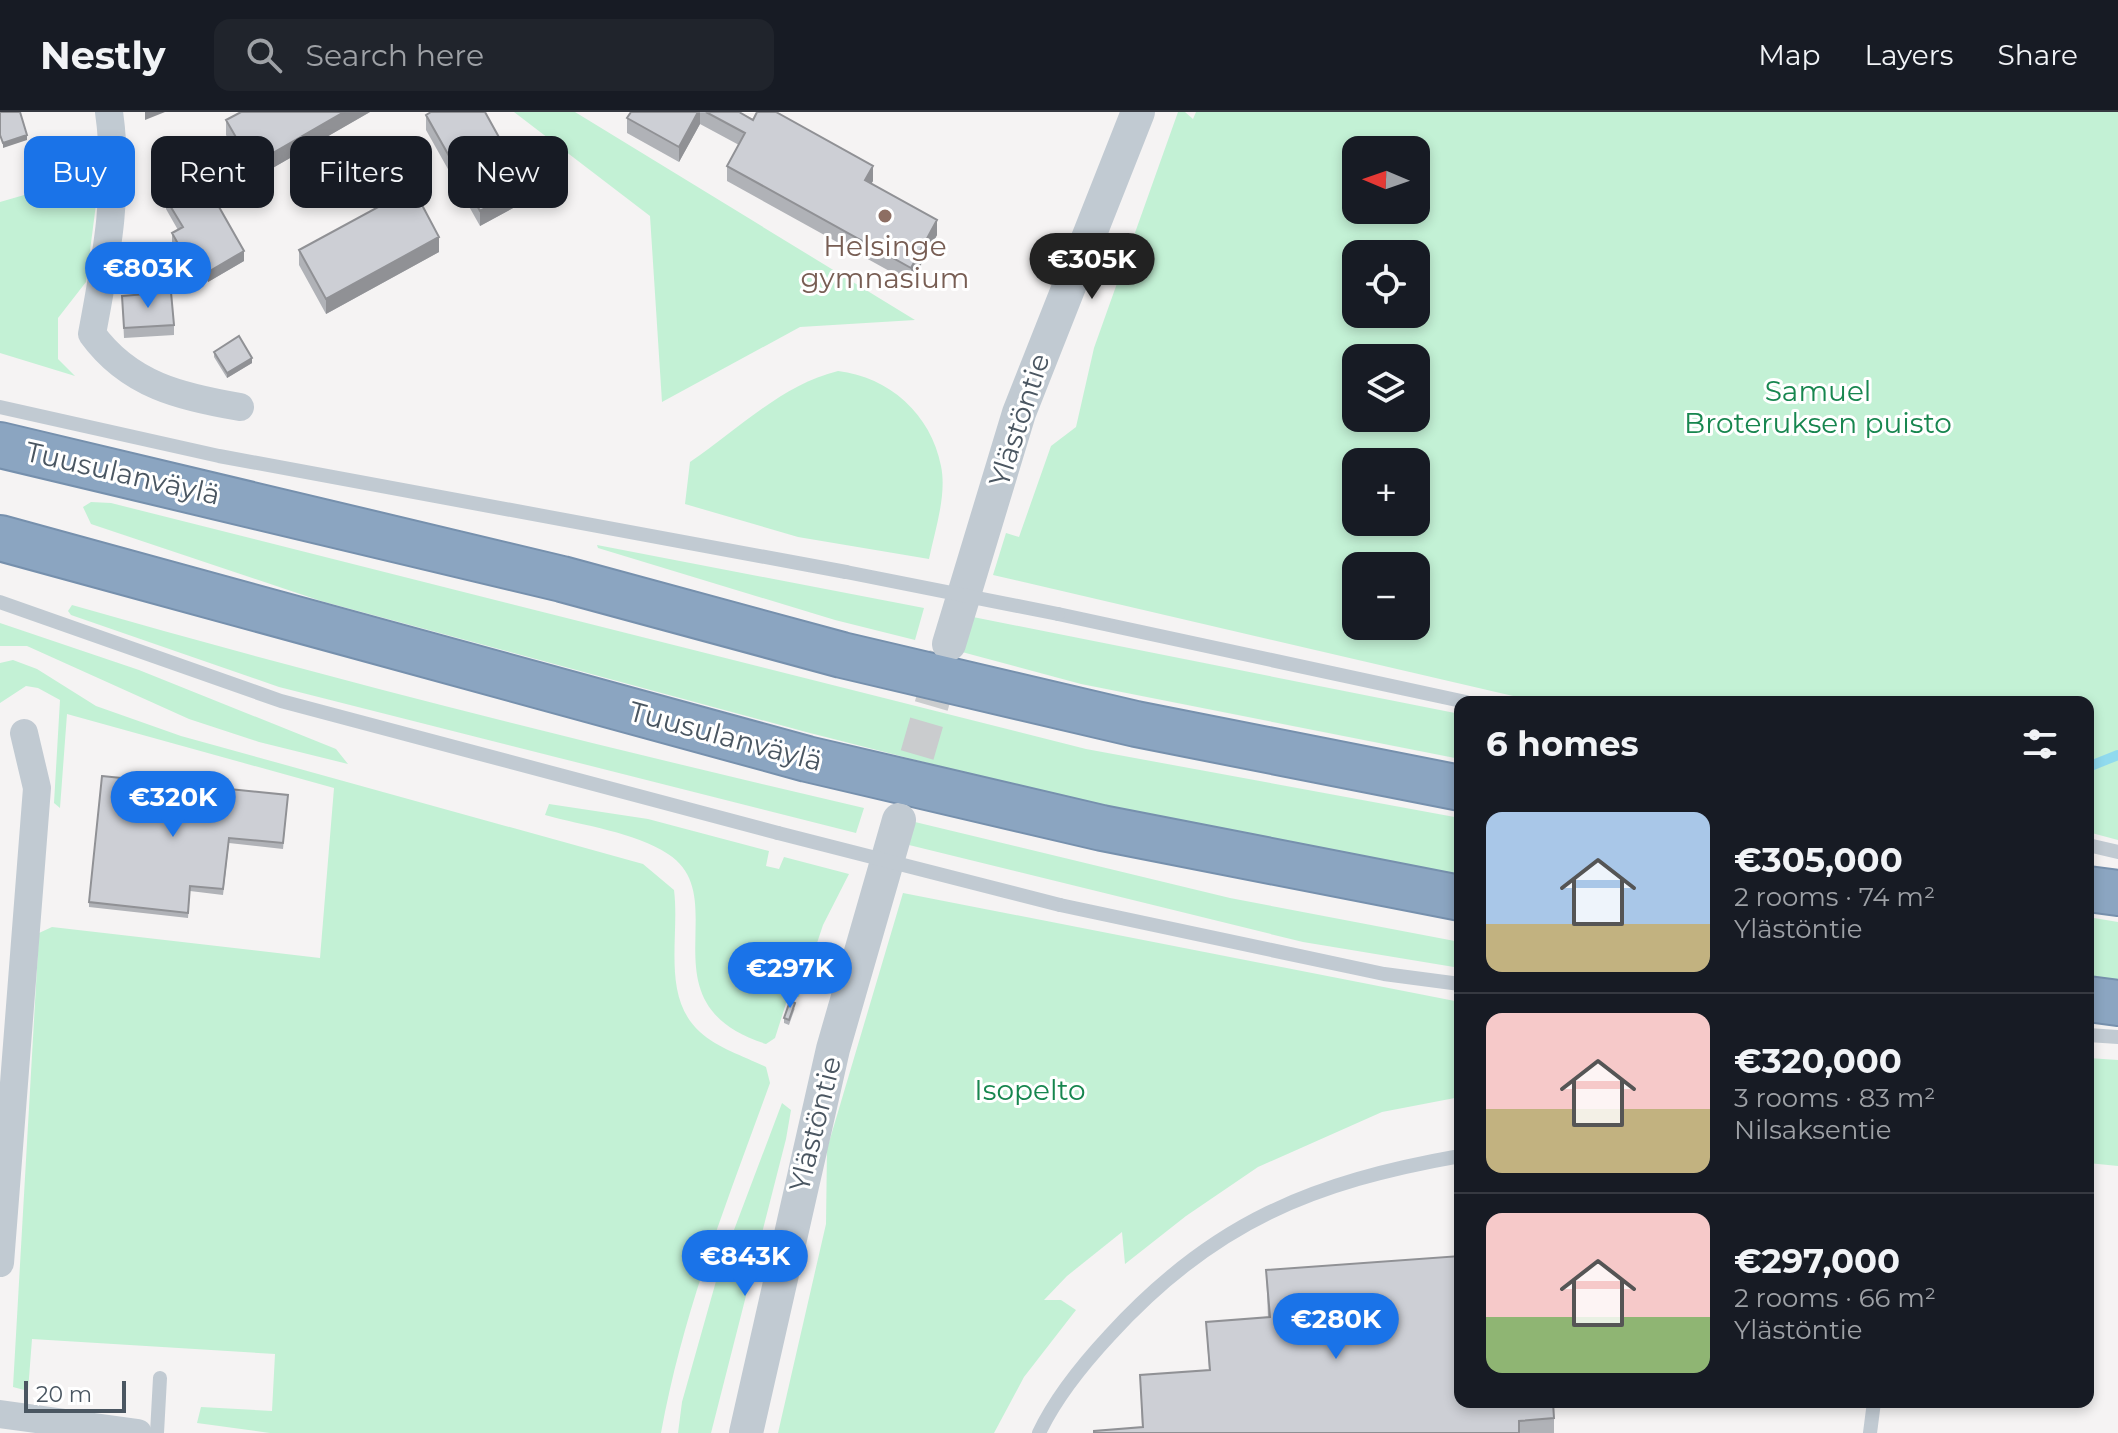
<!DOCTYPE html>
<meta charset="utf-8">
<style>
body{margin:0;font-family:Montserrat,sans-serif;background:#20242c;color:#f1f3f6;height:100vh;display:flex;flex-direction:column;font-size:30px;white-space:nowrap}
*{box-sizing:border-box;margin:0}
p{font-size:26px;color:#9ea1a6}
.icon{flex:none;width:44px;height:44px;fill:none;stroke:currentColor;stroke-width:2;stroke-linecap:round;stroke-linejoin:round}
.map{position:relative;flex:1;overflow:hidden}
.details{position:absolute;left:1454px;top:584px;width:640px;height:712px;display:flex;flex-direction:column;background:#171b24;border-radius:16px;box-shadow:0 4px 12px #0003}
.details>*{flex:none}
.hud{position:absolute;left:24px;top:24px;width:760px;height:72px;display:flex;gap:16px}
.needle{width:52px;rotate:272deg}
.tools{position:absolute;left:1342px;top:24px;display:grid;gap:16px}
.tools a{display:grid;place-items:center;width:88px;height:88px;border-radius:16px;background:#171b24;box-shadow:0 4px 12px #0003;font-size:40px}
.scale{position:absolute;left:24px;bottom:20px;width:102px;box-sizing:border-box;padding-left:8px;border:4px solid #4a5661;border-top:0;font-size:22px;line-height:28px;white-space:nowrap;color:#4a5661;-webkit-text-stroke:6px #fff;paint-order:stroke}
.price{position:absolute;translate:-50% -68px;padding:0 18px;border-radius:28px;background:#1a73e8;color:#fff;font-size:26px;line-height:52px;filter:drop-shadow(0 2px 4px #0008)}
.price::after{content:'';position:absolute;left:50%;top:48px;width:24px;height:18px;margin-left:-12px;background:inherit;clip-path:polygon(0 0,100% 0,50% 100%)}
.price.selected{background:#222;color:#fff}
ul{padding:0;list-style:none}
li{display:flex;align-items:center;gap:24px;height:200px;padding:0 32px}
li+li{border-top:2px solid #363941}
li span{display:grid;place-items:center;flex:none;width:224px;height:160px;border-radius:16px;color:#555}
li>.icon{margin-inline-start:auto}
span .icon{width:96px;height:96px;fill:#fffc;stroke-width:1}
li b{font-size:34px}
h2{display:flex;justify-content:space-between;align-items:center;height:96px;padding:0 32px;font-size:34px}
.tag{padding:0 28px;border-radius:16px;background:#171b24;box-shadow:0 4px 12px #0003;font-size:28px;line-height:72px}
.tag.selected{background:#1a73e8;color:#fff}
header{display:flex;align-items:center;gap:48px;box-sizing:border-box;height:112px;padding:0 40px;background:#171b24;border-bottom:2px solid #363941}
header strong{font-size:38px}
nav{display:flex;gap:44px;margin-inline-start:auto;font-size:28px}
.search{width:560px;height:72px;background:#20242c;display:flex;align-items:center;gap:20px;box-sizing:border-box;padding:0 28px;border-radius:16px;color:#9ea1a6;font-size:30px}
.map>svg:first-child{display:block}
.green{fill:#c3f1d5;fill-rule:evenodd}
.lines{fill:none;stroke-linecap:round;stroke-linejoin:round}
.stream{stroke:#90daee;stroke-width:10}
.tertiary-tunnel{stroke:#caccce;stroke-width:34;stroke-dasharray:34 17;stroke-linecap:butt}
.motorway-casing{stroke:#7690ad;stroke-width:48}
.service{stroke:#c1cad2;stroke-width:14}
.minor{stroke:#c1cad2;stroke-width:28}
.tertiary{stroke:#c1cad2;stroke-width:34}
.motorway{stroke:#8ba5c1;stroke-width:44}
.service-bridge{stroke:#c1cad2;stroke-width:14}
.wall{fill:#b0b2b7}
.shaded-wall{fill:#909195}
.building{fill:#cdcfd5;stroke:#909195;stroke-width:2}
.education-dot{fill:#8d6e63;stroke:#fff;stroke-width:3}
.labels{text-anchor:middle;stroke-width:6;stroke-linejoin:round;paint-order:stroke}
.education-label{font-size:28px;fill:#785e54;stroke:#fff}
.park-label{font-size:28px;fill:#17864f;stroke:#fff}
.street-label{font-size:28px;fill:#4a5661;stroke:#fff}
</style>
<header>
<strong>Nestly</strong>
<div class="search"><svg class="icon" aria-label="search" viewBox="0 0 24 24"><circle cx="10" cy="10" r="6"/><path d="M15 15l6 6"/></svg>Search here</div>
<nav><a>Map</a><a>Layers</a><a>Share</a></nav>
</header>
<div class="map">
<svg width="2118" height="1321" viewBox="0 0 2118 1321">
<rect width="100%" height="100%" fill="#f5f3f3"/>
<path class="green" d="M514,0h61l340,208 -115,7 -138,75 -12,-186z
M1178,0h7l8,7 3,-7h922v728l-30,-8v-130h-549l-546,-127 13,-42 13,4 32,-91 25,-19 18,-79zM1356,38h60v60h-60zM1356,142h60v60h-60zM1356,246h60v60h-60zM1356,350h60v60h-60zM1356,454h60v60h-60z
M100,61l-14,109 -28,36v41l17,17 -75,-23v-151z
M838,259c51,6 93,43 103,95 6,29 -6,64 -12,93l-131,-22 -113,-33 5,-42c48,-32 91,-77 148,-91z
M91,390l20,1 975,246 374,69v58l-383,-75 -271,-69 -485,-131 -230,-77 -8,-17z
M597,433l327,63 -9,32 -80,-20 -237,-72z
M72,493c262,75 526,141 792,203l-8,25 -577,-146 -208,-72 -3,-4z
M973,505l487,97v45l-379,-75 -119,-32z
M0,511l139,47 197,79 12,15 -89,-22 -70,-23 -162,-73h-27z
M13,548l24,9 59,37 85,30 462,128 31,26c6,46 -13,107 26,142 17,16 46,25 66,35l4,16c-42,116 -87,228 -109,350h-391l-73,-10 4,-16 71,4 3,-57 -243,-15 -4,52 -15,-4 26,-454 13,-6 268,31 14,-170 -267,-74 -7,94 -6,-5 6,-103 -22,-12 -12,-2 -26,17v-40z
M549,692l99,15 121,32 -3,15 13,3 5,-12 65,17 -26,51 -24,72 -10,-3 -14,44 -9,6c-126,-40 -30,-146 -98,-190 -33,-22 -84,-28 -123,-39z
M915,710l315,76 230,44v26l-157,-26 -394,-97z
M903,781l557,109v95l-78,15 -124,55 -72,49 -61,48 -3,-32 -55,44 -23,24h17l15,10 -52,67 -30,56h-216l48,-209 1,-75z
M2088,805l30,5v60l-30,-4z
M2088,946l30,2v106l-30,-3z
M782,991l9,7 -5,29 -75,294h-33l4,-31 38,-135z"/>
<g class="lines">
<path class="stream" d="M2088,655l30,-12"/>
<path class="tertiary-tunnel" d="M903,692l43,-149"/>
<defs>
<path id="motorway" d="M0,333l562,134 280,76 294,69 324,64
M0,426l807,221 295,69 358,70
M2088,777l30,4
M2088,887l30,4"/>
</defs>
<use href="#motorway" class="motorway-casing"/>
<path class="service" d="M0,295l219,49 627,116
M0,490l281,99 497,132
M1058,502l408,88
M2088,733l30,7
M1060,793l324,69 76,10
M2088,923l30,2
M157,1321l3,-55
M1039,1321c17,-36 44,-69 71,-98 103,-113 203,-153 350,-179
M1870,1321l4,-31"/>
<path class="minor" d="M109,0c11,77 -3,147 -17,222 37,51 89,63 148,73
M0,1151l37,-475 -13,-55
M0,1302l138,19"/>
<path class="tertiary" d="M949,532l70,-231 119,-301
M746,1321l87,-384 66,-229"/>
<use href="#motorway" class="motorway"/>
<path class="service-bridge" d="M846,460l212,42
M778,721l282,72"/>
</g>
<path class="wall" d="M370,0l-118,68 -26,-45v-15z
M631,0h108l134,69 -2,2 66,52 -26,48 -184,-102v-15l12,-21 -39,-21 -21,38 -52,-29v-15z
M426,3l100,86 -46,25 -54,-96z
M166,87l78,62 -36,21 -11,-19 -11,6 -14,-25v-11l6,-3 -12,-21z
M299,138l140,2 -113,62 -27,-49z
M122,184l52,29v10l-50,3z
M214,240l38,11 -25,15 -13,-21z
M288,683l-5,54 -54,-6 -6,52 -33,-4 -2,27 -99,-11v-5z
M795,896l-6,17 -5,-2v-5z
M1266,1158l288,148v15h-460l48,-6 -2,-52 69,-4 -3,-49 62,-5z"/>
<path class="shaded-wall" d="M145,0h20l-20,8z
M344,0h26l-118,68v-15z
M698,0h2v12l-21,38v-15z
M27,23v5l-24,8v-5z
M873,54v15l-8,14v-15z
M526,74v15l-46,25v-15z
M937,108v15l-26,48v-15z
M439,125v15l-113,62v-15z
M244,139v10l-36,21v-10z
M197,140v11l-11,6v-11z
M252,246v5l-25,15v-5z"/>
<path class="building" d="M0,0h20l7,23 -24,8 -3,-8z
M241,0h103l-92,53 -26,-45z
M431,0h54l41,74 -46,25 -54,-96z
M631,0h67l-19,35 -52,-29z
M706,0h33l14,8 4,-8h19l97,54 -8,14 72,40 -26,48 -184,-102 18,-33z
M202,65l42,74 -36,21 -11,-20 -11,6 -14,-25 11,-6 -17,-28z
M413,76l26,49 -113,62 -27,-49z
M171,180l3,33 -50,3 -2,-32z
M239,224l13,22 -25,15 -13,-21z
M102,664l186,19 -5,48 -54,-5 -6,51 -33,-3 -2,27 -99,-11z
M790,889l5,2 -6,17 -5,-2z
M1460,1144v146h93l1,16 -35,3v12h-425v-2l49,-4 -3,-52 70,-5 -4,-48 64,-5 -4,-47z"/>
<circle class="education-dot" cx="885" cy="104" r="8"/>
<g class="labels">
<g class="education-label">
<text x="885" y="144">Helsinge<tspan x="885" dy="32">gymnasium</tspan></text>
</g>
<g class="park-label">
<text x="1818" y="289">Samuel<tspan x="1818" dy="32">Broteruksen puisto</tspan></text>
<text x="1030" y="988">Isopelto</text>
</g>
<g class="street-label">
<text transform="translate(1019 308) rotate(-72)" y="10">Ylästöntie</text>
<text transform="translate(123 361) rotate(13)" y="10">Tuusulanväylä</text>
<text transform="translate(726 624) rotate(15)" y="10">Tuusulanväylä</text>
<text transform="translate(815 1012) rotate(-76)" y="10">Ylästöntie</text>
</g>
</g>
</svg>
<div class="tools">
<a><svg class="needle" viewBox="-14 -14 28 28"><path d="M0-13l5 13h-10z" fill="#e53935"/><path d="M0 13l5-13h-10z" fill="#9ea1a6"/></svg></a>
<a><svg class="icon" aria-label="locate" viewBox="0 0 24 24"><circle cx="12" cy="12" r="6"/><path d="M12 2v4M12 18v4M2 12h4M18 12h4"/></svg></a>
<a><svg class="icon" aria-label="layers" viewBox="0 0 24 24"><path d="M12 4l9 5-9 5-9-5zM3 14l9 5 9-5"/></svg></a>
<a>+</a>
<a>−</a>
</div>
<div class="scale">20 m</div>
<b class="price selected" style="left:1092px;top:189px">€305K</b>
<b class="price" style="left:148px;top:198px">€803K</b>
<b class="price" style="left:173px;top:727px">€320K</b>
<b class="price" style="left:790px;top:898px">€297K</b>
<b class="price" style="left:745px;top:1186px">€843K</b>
<b class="price" style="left:1336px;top:1249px">€280K</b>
<div class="hud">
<a class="tag selected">Buy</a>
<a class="tag">Rent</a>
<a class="tag">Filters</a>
<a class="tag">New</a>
</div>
<section class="details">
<h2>6 homes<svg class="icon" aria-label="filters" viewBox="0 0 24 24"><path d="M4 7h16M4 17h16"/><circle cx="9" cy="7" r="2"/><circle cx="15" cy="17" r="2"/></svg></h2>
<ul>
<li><span style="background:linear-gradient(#a9c7e8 70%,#c2b280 0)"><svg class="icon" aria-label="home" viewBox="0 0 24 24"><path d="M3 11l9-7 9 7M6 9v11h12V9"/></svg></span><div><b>€305,000</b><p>2 rooms · 74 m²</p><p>Ylästöntie</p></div></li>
<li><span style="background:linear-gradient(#f6c9c9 60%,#c2b280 0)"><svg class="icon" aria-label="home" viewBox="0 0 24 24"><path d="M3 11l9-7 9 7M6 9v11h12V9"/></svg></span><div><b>€320,000</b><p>3 rooms · 83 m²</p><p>Nilsaksentie</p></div></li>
<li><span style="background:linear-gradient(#f6c9c9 65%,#8fb573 0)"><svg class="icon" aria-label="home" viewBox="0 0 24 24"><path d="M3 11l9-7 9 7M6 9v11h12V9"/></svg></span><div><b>€297,000</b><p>2 rooms · 66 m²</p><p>Ylästöntie</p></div></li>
</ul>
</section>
</div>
